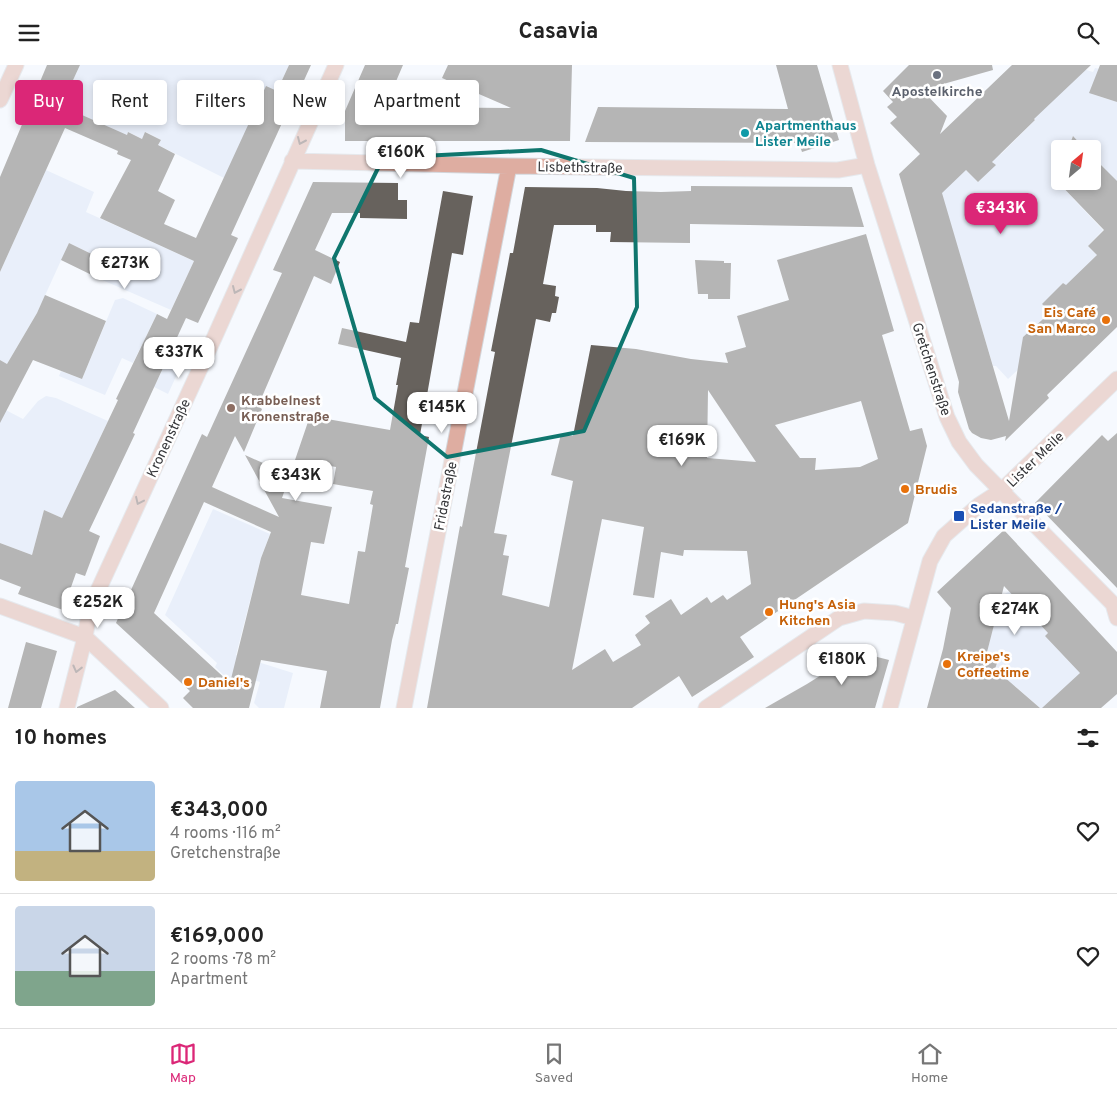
<!DOCTYPE html>
<meta charset="utf-8">
<style>
body{margin:0;font-family:Overpass,sans-serif;background:#f6f6f6;color:#222;height:100vh;display:flex;flex-direction:column;font-size:19px;white-space:nowrap}
*{box-sizing:border-box;margin:0}
p{font-size:16px;color:#767676}
.icon{flex:none;width:28px;height:28px;fill:none;stroke:currentColor;stroke-width:2;stroke-linecap:round;stroke-linejoin:round}
.map{position:relative;height:643px;overflow:hidden}
.sheet{display:flex;flex-direction:column;background:#fff;flex:1}
.sheet>*{flex:none}
.top-card{position:absolute;left:15px;top:15px;width:500px;height:45px;display:flex;gap:10px}
.needle{width:32px;rotate:29deg}
.tools{position:absolute;left:1051px;top:75px;display:grid;gap:10px}
.tools a{display:grid;place-items:center;width:50px;height:50px;border-radius:5px;background:#fff;box-shadow:0 2px 8px #0003;font-size:25px}
.price{position:absolute;translate:-50% -42px;padding:0 11px;border-radius:10px;background:#fff;color:#222;font-size:16px;line-height:32px;filter:drop-shadow(0 1px 2px #0008)}
.price::after{content:'';position:absolute;left:50%;top:30px;width:15px;height:11px;margin-left:-8px;background:inherit;clip-path:polygon(0 0,100% 0,50% 100%)}
.price.on{background:#db2777;color:#fff}
ul{padding:0;list-style:none}
li{display:flex;align-items:center;gap:15px;height:125px;padding:0 15px}
li+li{border-top:1px solid #e0e0e0}
li span{display:grid;place-items:center;flex:none;width:140px;height:100px;border-radius:5px;color:#555}
li>.icon{margin-inline-start:auto}
span .icon{width:60px;height:60px;fill:#fffc;stroke-width:1}
li b{font-size:21px}
h2{display:flex;justify-content:space-between;align-items:center;height:60px;padding:0 15px;font-size:21px}
.chip{padding:0 18px;border-radius:5px;background:#fff;box-shadow:0 2px 8px #0003;font-size:18px;line-height:45px}
.chip.on{background:#db2777;color:#fff}
header{display:flex;justify-content:space-between;align-items:center;height:65px;padding:0 15px;background:#fff;font-size:22px;font-weight:700}
.dock{display:flex;justify-content:space-around;align-items:center;height:70px;border-top:1px solid #e0e0e0;background:#fff;font-size:14px;color:#767676}
.dock a{display:grid;justify-items:center;gap:2px}
.dock .on{color:#db2777}
.map>svg:first-child{display:block}
.green{fill:#d9e3f7}
.building{fill:#67625d;fill-rule:evenodd}
.lines{fill:none;stroke-linecap:round;stroke-linejoin:round}
.minor-casing{stroke:#d3d6db;stroke-width:17}
.minor{stroke:#deada1;stroke-width:15}
.oneway{stroke:#796663}
.marked{fill:none;stroke:#0f766e;stroke-width:4;stroke-linejoin:round}
.worship-dot{fill:#6b7280;stroke:#fff;stroke-width:2}
.culture-dot{fill:#0f9aa8;stroke:#fff;stroke-width:2}
.food-dot{fill:#e8710a;stroke:#fff;stroke-width:2}
.education-dot{fill:#8d6e63;stroke:#fff;stroke-width:2}
.transit-dot{fill:#1a4fb4;stroke:#fff;stroke-width:2}
.labels{text-anchor:middle;stroke-width:5;stroke-linejoin:round;paint-order:stroke}
.worship-label{font-size:14px;font-weight:bold;fill:#5b616d;stroke:#fff}
.culture-label{font-size:14px;font-weight:bold;fill:#0d838f;stroke:#fff;text-anchor:start}
.street-label{font-size:14px;fill:#36373a;stroke:#fff}
.food-label{font-size:14px;font-weight:bold;fill:#c56008;stroke:#fff;text-anchor:start}
.education-label{font-size:14px;font-weight:bold;fill:#785e54;stroke:#fff;text-anchor:start}
.transit-label{font-size:14px;font-weight:bold;fill:#164399;stroke:#fff;text-anchor:start}
</style>
<header><svg class="icon" aria-label="menu" viewBox="0 0 24 24"><path d="M4 6h16M4 12h16M4 18h16"/></svg>Casavia<svg class="icon" aria-label="search" viewBox="0 0 24 24"><circle cx="10" cy="10" r="6"/><path d="M15 15l6 6"/></svg></header>
<div class="map">
<svg width="1117" height="643" viewBox="0 0 1117 643">
<rect width="100%" height="100%" fill="#f6f9fe"/>
<path class="green" d="M80,0h209l-12,26 -53,87 -66,-33 3,-5 -15,-8 -4,7 -14,-7 -2,4 -54,-25 1,-2 -11,-5z
M1077,2l16,5 2,-4 5,1 -8,25 25,8v107l-1,-28 -23,-25 -1,-7h-7l-12,-13 -5,13h-8v17l-9,9 52,55 -15,16 9,9 -13,13 -15,20 -6,-5 -20,21 8,9 -28,24 -3,31 -12,11 -12,-13h-3l-58,-194 31,-2 12,12 17,-17 -7,-8 13,-3 34,-34 -1,-2z
M46,105l48,22 -8,20 108,49 -23,49 -71,-31 8,-17 -39,-19 -32,70 -30,51 -7,-4v-88z
M123,233l34,16 -24,49 -11,-5 -17,37 -46,-19 2,-5 21,8 33,-79z
M171,287l14,5 -17,37 -14,-7z
M46,331l10,2 52,23 -46,97 -18,-8 -12,45 -32,-12v-136l23,12 15,-18z
M213,444l57,25 -9,24 -25,97 57,18 -9,35h-25l-5,-5 6,-21 -25,-7 -5,6 -15,-14 2,-4 -52,-48z
M1009,526l39,42 -2,3 25,27 9,6 -1,39h-39l-25,-22 -11,11 -12,-18 5,-16 -12,-3 10,-39 -11,-6 10,-13z"/>
<path class="building" d="M47,0h33l-18,39 12,5 -1,2 54,24 1,-3 14,7 3,-7 16,8 -3,5 17,9 -17,37 17,9 -11,24 32,14 70,-152 11,5 12,-26h22l-16,35 -2,-1 -62,136 7,3 -40,85 -12,-5 -53,115 2,1 -46,97 11,5 -15,40 -9,-3 -13,37 -45,-16 3,-7 -21,-8v-36l32,12 12,-45 18,8 56,-118 -2,-1 41,-85 10,5 27,-58 -94,-43 31,-58 -14,-6 1,-3 -53,-23 -65,144v-95z
M365,0h38l-18,42 126,1 -69,-30 6,-13h124l-2,76h-225v-30z
M776,0h41l22,75 -37,12 -3,-9 -214,-1 13,-35 190,2z
M909,0h83l1,5 -71,20 25,26 -7,18 72,-69h79l-57,54 1,1 -43,42 4,3 -18,17 -12,-12 -24,23 67,228 14,-84 28,-25 -9,-8 21,-21 3,2 31,-30 -9,-9 16,-16 -53,-55 9,-9v15h32v-25l25,25v146l-70,68 2,3 -44,43 1,-5 -15,4 -10,-2 -9,-5 -3,-4 -11,-37 1,-10 -60,-208 21,-20 -30,-31 7,-6 -10,-10 6,-5 -10,-11z
M1100,0h17v37l-28,-9z
M1073,71l12,13h-17z
M313,117l85,1v17h9v19l-47,-1v-5h-28l-17,37 25,12 -9,22 -17,-8 -56,130 4,3 -18,43 -9,-16 -23,51 67,30 -34,-62 45,20 -8,23 50,9 -8,37 -13,-2 -10,53 48,9 9,-53 7,1 8,-47 -3,-1 3,-13 -40,-7 3,-17 -41,-7 15,-44 80,14 8,-45h-2l5,-27 -63,-14 4,-16 64,14 4,-20 9,1 24,-132 30,5 -10,59 -11,-2 -32,182 9,2 -24,130 4,1 -11,56h-2l-4,16 -12,68h-60l7,-37 -66,-11 -12,48h-56l-10,-10 7,-7 -74,-68 86,-189 5,3 75,-164 -9,-3zM204,437l67,30 -10,26 -31,125 -76,-70z
M691,121l161,1 12,40 -174,-3v19l-80,-1 1,-10h-15v-7h-42l-11,59 13,2 -1,10 4,1 -3,16h-4l-2,9 -14,-3 -42,214 13,2 -4,20 6,1 -7,39 47,12 24,-126 -22,-6 10,-41 12,2 18,-91 45,4 55,10 37,4 -3,-10 21,-6 -9,-31 52,-16 -12,-40 89,-26 28,97 -12,4 28,96 12,-3 5,18 -19,77 -168,114 14,20 -62,40 -13,-21 -47,32h-205l33,-182 2,1 33,-175 -4,-1 17,-87 2,-11h3l12,-66 72,1 29,3 35,1 30,-1zM708,325l48,72 -49,-4zM861,336l17,58 -18,8 -45,3 1,-12h-16l-25,-33zM602,454l42,8 -11,68 21,3 7,-46 22,4 1,-6 63,1 4,33 -24,16 -4,-5 -12,8 -4,-6 -26,18 -10,-16 -26,17 5,7 -15,12 6,10 -28,17 -8,-13 -33,21z
M69,178l39,19 -8,17 -39,-19z
M695,195l29,1v2h7l-1,36h-22v-5h-10z
M45,230l61,26 -24,58 -49,-19 -33,63v-63l7,4 30,-51z
M1117,368v155l-82,-85 67,-68 6,6z
M1004,465l113,122v42l-16,14h-59l38,-35 -35,-37 3,-3 -44,-47 -19,74 12,3 -2,6 45,39h-113l16,-59 8,-41 -14,-16z
M26,577l31,9 -16,57h-33z
M858,587l31,8 -14,48h-110l42,-24z
M115,625l20,18h-58v-1z"/>
<g class="lines">
<defs>
<path id="minor" d="M840,0l27,100 80,252 12,25 17,23 137,139 4,14
M0,35l16,-35
M292,96l217,5 329,4 29,-5
M0,541l85,31 76,71
M67,643l18,-71 5,-29 125,-272 121,-271
M404,643l105,-542
M706,643l133,-90 25,-7 31,2 19,5
M890,643l40,-147 14,-25 35,-31 23,-15 115,-111"/>
</defs>
<use href="#minor" class="minor-casing"/>
<use href="#minor" class="minor"/>
</g>
<defs><path id="oneway-chevron" d="M-2-3.5L2.5 0L-2 3.5" fill="none" stroke-width="1.6" stroke-linecap="round" stroke-linejoin="round" transform="scale(1.25)"/></defs>
<g class="oneway">
<use href="#oneway-chevron" transform="translate(301 76) rotate(114)"/>
<use href="#oneway-chevron" transform="translate(236 225) rotate(114)"/>
<use href="#oneway-chevron" transform="translate(139 436) rotate(115)"/>
<use href="#oneway-chevron" transform="translate(77 604) rotate(104)"/>
</g>
<path d="M0 0H1117V643H0ZM541,85l93,28 3,129 -53,124 -137,26 -72,-59 -41,-140 49,-100z" fill="#f6f9fe" fill-opacity=".55" fill-rule="evenodd"/>
<path class="marked" d="M541,85l93,28 3,129 -53,124 -137,26 -72,-59 -41,-140 49,-100z"/>
<circle class="worship-dot" cx="937" cy="10" r="5"/>
<circle class="culture-dot" cx="745" cy="68" r="5"/>
<g class="food-dot">
<circle cx="1106" cy="255" r="5"/>
<circle cx="905" cy="424" r="5"/>
<circle cx="769" cy="547" r="5"/>
<circle cx="947" cy="599" r="5"/>
<circle cx="188" cy="617" r="5"/>
</g>
<circle class="education-dot" cx="231" cy="343" r="5"/>
<rect class="transit-dot" x="953" y="445" width="12" height="12" rx="2.5"/>
<g class="labels">
<g class="worship-label">
<text x="937" y="31">Apostelkirche</text>
</g>
<g class="culture-label">
<text x="755" y="65">Apartmenthaus<tspan x="755" dy="16">Lister Meile</tspan></text>
</g>
<g class="street-label">
<text transform="translate(580 102) rotate(1)" y="5">Lisbethstraße</text>
<text transform="translate(932 304) rotate(72)" y="5">Gretchenstraße</text>
<text transform="translate(168 373) rotate(-65)" y="5">Kronenstraße</text>
<text transform="translate(1035 394) rotate(-44)" y="5">Lister Meile</text>
<text transform="translate(445 431) rotate(-79)" y="5">Fridastraße</text>
</g>
<g class="food-label">
<text x="1096" y="252" text-anchor="end">Eis Café<tspan x="1096" dy="16">San Marco</tspan></text>
<text x="915" y="429">Brudis</text>
<text x="779" y="544">Hung's Asia<tspan x="779" dy="16">Kitchen</tspan></text>
<text x="957" y="596">Kreipe's<tspan x="957" dy="16">Coffeetime</tspan></text>
<text x="198" y="622">Daniel's</text>
</g>
<g class="education-label">
<text x="241" y="340">Krabbelnest<tspan x="241" dy="16">Kronenstraße</tspan></text>
</g>
<g class="transit-label">
<text x="970" y="448">Sedanstraße /<tspan x="970" dy="16">Lister Meile</tspan></text>
</g>
</g>
</svg>
<div class="tools">
<a><svg class="needle" viewBox="-14 -14 28 28"><path d="M0-13l5 13h-10z" fill="#e53935"/><path d="M0 13l5-13h-10z" fill="#767676"/></svg></a>
</div>
<b class="price" style="left:401px;top:114px">€160K</b>
<b class="price on" style="left:1001px;top:170px">€343K</b>
<b class="price" style="left:125px;top:225px">€273K</b>
<b class="price" style="left:179px;top:314px">€337K</b>
<b class="price" style="left:442px;top:369px">€145K</b>
<b class="price" style="left:682px;top:402px">€169K</b>
<b class="price" style="left:296px;top:437px">€343K</b>
<b class="price" style="left:98px;top:564px">€252K</b>
<b class="price" style="left:1015px;top:571px">€274K</b>
<b class="price" style="left:842px;top:621px">€180K</b>
<div class="top-card">
<a class="chip on">Buy</a>
<a class="chip">Rent</a>
<a class="chip">Filters</a>
<a class="chip">New</a>
<a class="chip">Apartment</a>
</div>
</div>
<section class="sheet">
<h2>10 homes<svg class="icon" aria-label="filters" viewBox="0 0 24 24"><path d="M4 7h16M4 17h16"/><circle cx="9" cy="7" r="2"/><circle cx="15" cy="17" r="2"/></svg></h2>
<ul>
<li><span style="background:linear-gradient(#a9c7e8 70%,#c2b280 0)"><svg class="icon" aria-label="home" viewBox="0 0 24 24"><path d="M3 11l9-7 9 7M6 9v11h12V9"/></svg></span><div><b>€343,000</b><p>4 rooms · 116 m²</p><p>Gretchenstraße</p></div><svg class="icon" aria-label="heart" viewBox="0 0 24 24"><path d="M12 20l-8-8c-3-5 5-10 8-4 3-6 11-1 8 4z"/></svg></li>
<li><span style="background:linear-gradient(#c9d6e8 65%,#7fa58c 0)"><svg class="icon" aria-label="home" viewBox="0 0 24 24"><path d="M3 11l9-7 9 7M6 9v11h12V9"/></svg></span><div><b>€169,000</b><p>2 rooms · 78 m²</p><p>Apartment</p></div><svg class="icon" aria-label="heart" viewBox="0 0 24 24"><path d="M12 20l-8-8c-3-5 5-10 8-4 3-6 11-1 8 4z"/></svg></li>
</ul>
</section>
<nav class="dock">
<a class="on"><svg class="icon" aria-label="map" viewBox="0 0 24 24"><path d="M3 6l6-2 6 2 6-2v14l-6 2-6-2-6 2zM9 4v14M15 6v14"/></svg>Map</a>
<a><svg class="icon" aria-label="saved" viewBox="0 0 24 24"><path d="M7 4h10v16l-5-4-5 4z"/></svg>Saved</a>
<a><svg class="icon" aria-label="home" viewBox="0 0 24 24"><path d="M3 11l9-7 9 7M6 9v11h12V9"/></svg>Home</a>
</nav>
